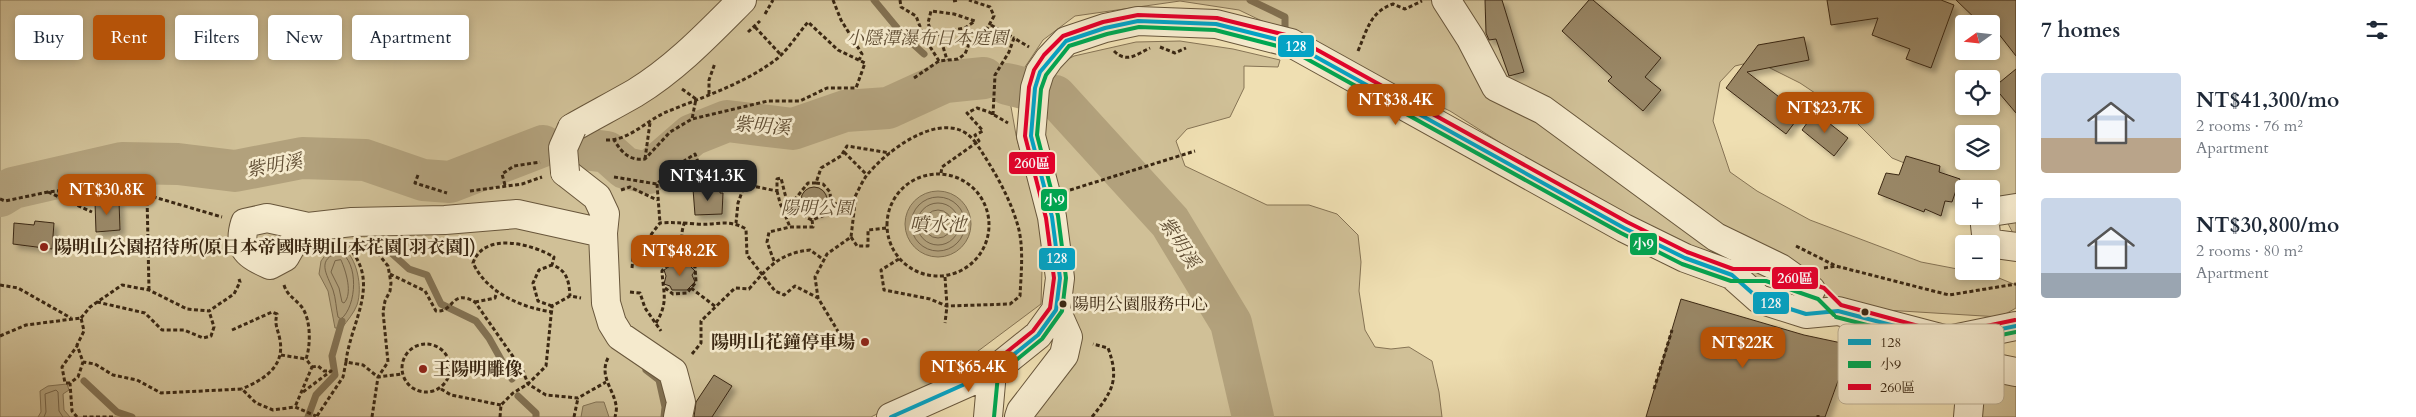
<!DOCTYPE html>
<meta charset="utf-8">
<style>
body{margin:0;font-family:Cardo,"Noto Serif TC",serif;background:#f6f6f7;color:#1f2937;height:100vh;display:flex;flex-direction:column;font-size:19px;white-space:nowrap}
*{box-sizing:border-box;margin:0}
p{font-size:16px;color:#747a83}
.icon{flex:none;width:28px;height:28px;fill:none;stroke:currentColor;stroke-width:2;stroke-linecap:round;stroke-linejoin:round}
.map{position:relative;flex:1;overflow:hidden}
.panel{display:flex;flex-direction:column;background:#fff;width:400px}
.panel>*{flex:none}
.guide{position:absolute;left:15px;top:15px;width:475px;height:45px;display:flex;gap:10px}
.needle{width:32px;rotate:255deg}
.buttons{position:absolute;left:1955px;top:15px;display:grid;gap:10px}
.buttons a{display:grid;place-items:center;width:45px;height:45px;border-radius:5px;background:#fff;box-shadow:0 2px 8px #0003;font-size:25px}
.price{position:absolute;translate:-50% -42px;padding:0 11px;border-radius:10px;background:#b45309;color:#fff;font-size:16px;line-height:32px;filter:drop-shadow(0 1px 2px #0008)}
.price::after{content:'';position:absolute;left:50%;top:30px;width:15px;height:11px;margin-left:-8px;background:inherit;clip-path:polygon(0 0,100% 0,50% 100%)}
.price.on{background:#222;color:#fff}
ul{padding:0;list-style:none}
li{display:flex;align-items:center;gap:15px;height:125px;padding:0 25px}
li span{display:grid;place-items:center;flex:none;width:140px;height:100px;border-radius:5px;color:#555}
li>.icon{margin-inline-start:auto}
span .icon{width:60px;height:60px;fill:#fffc;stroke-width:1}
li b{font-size:21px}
h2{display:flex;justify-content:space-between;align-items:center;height:60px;padding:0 25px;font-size:21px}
.pill{padding:0 18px;border-radius:5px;background:#fff;box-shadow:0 2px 8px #0003;font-size:18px;line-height:45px}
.pill.on{background:#b45309;color:#fff}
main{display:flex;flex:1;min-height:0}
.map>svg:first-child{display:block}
.green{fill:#d0c097;stroke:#867455;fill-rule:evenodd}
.water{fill:#b2a17c;stroke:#827152}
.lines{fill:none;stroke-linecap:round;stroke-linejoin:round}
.shore{stroke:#766448;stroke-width:1}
.stream{stroke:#827152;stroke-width:7}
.river{stroke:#b2a17c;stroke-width:42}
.building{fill:#998766;stroke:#3b2813;filter:url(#shadow)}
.minor-casing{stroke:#68563b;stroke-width:30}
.path{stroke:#3b2813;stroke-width:3;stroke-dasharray:4 2.5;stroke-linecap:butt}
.minor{stroke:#f5eacd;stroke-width:28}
.minor-bridge-casing{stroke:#68563b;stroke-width:30;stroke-linecap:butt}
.minor-bridge{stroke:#f5eacd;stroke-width:28}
.bus-1-casing{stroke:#f5eacd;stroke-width:8}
.bus-2-casing{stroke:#f5eacd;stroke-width:8}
.bus-3-casing{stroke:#f5eacd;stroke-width:8}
.bus-1{stroke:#03a3c5;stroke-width:4}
.bus-2{stroke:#00a651;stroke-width:4}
.bus-3{stroke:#e4002b;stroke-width:4}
.poi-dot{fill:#8f2418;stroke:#f5eacd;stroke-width:2}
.bus-dot{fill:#3b2813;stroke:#f5eacd;stroke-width:2}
.labels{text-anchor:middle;stroke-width:5;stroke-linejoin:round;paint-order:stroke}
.bus-label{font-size:17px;fill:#3b2813;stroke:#f5eacd;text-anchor:start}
.park-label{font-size:18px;font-style:italic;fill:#604e34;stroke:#f5eacd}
.poi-label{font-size:18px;font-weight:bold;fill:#3b2813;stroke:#f5eacd;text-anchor:start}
.water-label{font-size:19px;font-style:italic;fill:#5f4c32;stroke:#f5eacd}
.key{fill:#f5eacd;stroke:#bdb095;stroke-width:1}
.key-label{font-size:14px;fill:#3b2813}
.line-badge{stroke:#f5eacd;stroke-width:2}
.badge-label{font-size:14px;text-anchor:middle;font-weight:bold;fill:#fff}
</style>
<main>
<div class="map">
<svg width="2016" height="417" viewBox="0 0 2016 417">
<defs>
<filter id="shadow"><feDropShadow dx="4.5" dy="4.5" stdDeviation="2.5" flood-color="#0004"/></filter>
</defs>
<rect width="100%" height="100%" fill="#efdfb2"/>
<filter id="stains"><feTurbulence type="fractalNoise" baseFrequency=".004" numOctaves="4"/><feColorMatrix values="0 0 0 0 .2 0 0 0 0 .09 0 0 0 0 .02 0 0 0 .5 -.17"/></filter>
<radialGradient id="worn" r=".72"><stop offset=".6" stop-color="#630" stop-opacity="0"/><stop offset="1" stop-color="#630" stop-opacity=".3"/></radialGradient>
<path class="green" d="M0,0h2016v239l-11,-21 -14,-13v-16h-22l-77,-31 -41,-41 -51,-34 -44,-22 -21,5 -15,16 -7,39 17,51 27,19 53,29 111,42 73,14 22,9v23l-16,9 -181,-11 -151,-65 -69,-36 -149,-94 -211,-101 -59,-9 -105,15 -32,24 -22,33 -11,28 6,34 27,101 -2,68 -111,83 -59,30h-871zM1964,24h27v27h-27zM1964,79h27v27h-27zM1964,134h27v27h-27z
M1180,41l53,8 47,11 -2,7 -34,-1v22l-14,29 -43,12 -11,12 9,25 82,39h42l28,9 21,21 3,27 -2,29 6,39 10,17 16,2 18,-2 23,14 7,31 3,25h-415l49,-89 -3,-16 -1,-44 -29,-122 6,-67 13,-17 12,-6 62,-14z
M1989,375l27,1v41h-36z"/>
<path class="water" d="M905 224a33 33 0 1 1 66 0a33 33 0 1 1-66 0Z
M342,247c15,10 21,40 15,58 -3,8 -10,16 -15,23h-7l-7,-37 -9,-17 2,-13 8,-11z
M67,384l2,6 -6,4 1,16 6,7h-32l3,-5 -1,-21 8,-5z
M596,402h8l5,15h-28l2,-11z"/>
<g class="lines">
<path class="shore" d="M911 224a27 27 0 1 1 54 0a27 27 0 1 1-54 0Z
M917 224a21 21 0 1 1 42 0a21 21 0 1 1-42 0Z
M924 224a14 14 0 1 1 28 0a14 14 0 1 1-28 0Z
M340,252c19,10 17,54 1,67l-3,-2c-2,-9 -2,-18 -5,-27 -6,-16 -18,-31 7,-38z
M341,260c5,11 12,34 3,43l-2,-1 -3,-14 -8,-16 4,-11z
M44,417l2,-5 -1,-18 11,-4 2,2 1,19 4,6"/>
<path class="stream" d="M874,0l29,35 21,19
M1250,0l35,17v13
M941,77l4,5
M354,245l33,4 22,20 18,6 14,29 35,17 13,17 23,41
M646,370l13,10 6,27 -1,10
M84,381l33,31 15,5
M518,396l18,17v4
M308,417l8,-22 19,-20 -3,-19 10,-35"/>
<path class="river" d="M1007,84l16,4
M1055,96l115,126 61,101 22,94
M584,149l23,3 18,16 23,5 44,-38 35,-14 66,8 52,-18 43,-3 57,-26 39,-4
M0,196l13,-8 109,-25 56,1 57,7 67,-13 63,2 58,20 27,2 93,-36"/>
</g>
<path class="building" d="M1485,0h17l22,72 -15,4 -13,-37 -7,1 -3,-7z
M1589,0h4l68,58 -16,19 16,13 -18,21 -35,-30 4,-4 -50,-46z
M1827,0h114l13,5 -23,63 -25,-9 4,-10 -38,-14 6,-17 -47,7z
M1956,0h60v56l-25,-32h-10z
M1804,37l5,23 -62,12 54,42 -15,20 -60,-46 32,-43z
M2016,69v44l-22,-26z
M1815,112l33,26 -14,18 -32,-26z
M1906,156l34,10 -1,6 21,7 -8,23 -7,-1 -4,15 -16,-7 -1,3 -46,-18 8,-21 13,2z
M801 200a13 13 0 1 1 26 0a13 13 0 1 1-26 0Z
M693,189h27v4h3l-1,21 -27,1z
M119,201l1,29 -24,2 -1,-30z
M35,221l19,2 -2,26 -39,-5 1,-21 20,2z
M686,262l9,9 -3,4 3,7 -8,8h-15l-2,-4 -6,-2 2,-8 -2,-6 9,-6z
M1681,299l123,36 47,10 -26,72h-179z
M714,375l18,11 -20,31h-18l2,-15z"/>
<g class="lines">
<defs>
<path id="minor" d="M1446,0l25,39 25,48 47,23 173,127 64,31 31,22
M572,128c21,-12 42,-23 63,-35 41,-25 74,-60 107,-93
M565,172l32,25 8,17 -2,19 3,70 6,20 8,13 53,36 8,30 -3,15
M1991,212l25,-4
M1984,216l3,27 29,4
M308,227l-14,14 -9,16 -15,8c-22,-10 -33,-16 -25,-42l22,-5 41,9 44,-5 93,-2 72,-6 86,19
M1972,363l44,9
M891,417l101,-45 46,-37 18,-25 4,-32 -8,-61 -21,-81 4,-48 5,-16 9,-13 17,-18 39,-13 33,-7 78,3 75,19 333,185 61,30 47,17 27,24 47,15 32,-3 110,29 68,-14
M988,417l4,-45
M1019,417l2,-6 43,-56 4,-18 -12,-27
M1968,417l7,-81"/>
</defs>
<use href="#minor" class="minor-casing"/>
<path class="path" d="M833,0l8,20 21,34 -3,6
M900,0l1,7 15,9 8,21 15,24
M953,1l5,-1
M765,14l8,-14
M991,25l23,13
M755,27l26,28
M748,32l12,-11
M939,33l26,-5 10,-7 -21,-7 -23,-3 -3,12 4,11 7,-1 8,27
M1160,47l15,6 11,-5
M1114,51c13,13 23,3 36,-3
M1358,51c9,-21 12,-39 35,-47l12,5 17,-8
M914,78l25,-17 19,-2 7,-5 4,-10 14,-8 11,-20 -4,-9 -21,-7
M682,89l14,10 -4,20
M709,94v-14l6,-17
M993,115l2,-40 14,-23 5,-14 15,9
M606,140c22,1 39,-18 58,-27 38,-16 81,-29 114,-55 11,-10 20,-24 30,-36l30,28 27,13 -9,25h-29l-27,13h-32l-76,18 -22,13 -25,27c-15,2 -23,-6 -31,-19
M844,152l23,23
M645,159l5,-36
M887 225a51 51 0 1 1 102 0a51 51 0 1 1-102 0Z
M418,175l-3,8 32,10
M614,177l43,7 16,-16 22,-14 3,8 18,21 16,-1 45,9v-12l4,-1 7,28 10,2
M816,183l7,1 7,8 1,12
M657,184l3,39
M725,184l1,3 17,2 -5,14 -2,20
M505,185l-3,-11 12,-8 26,-4
M621,190l9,-3 27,13
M1070,190l125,-39
M470,191l52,-7 20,-7
M777,191l3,12 10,24
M48,192l44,20
M147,195l2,95
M0,199l5,2 43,-9 65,-7 109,32
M852,202c5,-8 9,-19 15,-27 19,-23 66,-60 97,-43 5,3 9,7 12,11l3,-2 -4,-6 8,-4 -16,-18 10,-5 12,4 19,11
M812,220c-11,-4 -14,-11 -16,-22l12,-15h8l5,-15 20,-12 6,-10 43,7
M851,237l6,9h11v-16l18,-2
M1796,246l40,20
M899,259l-18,11 3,20 46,9 17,7 63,-2 10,-8c1,-22 4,-48 -2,-70 -9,-31 -25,-57 -42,-83l-34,24 -1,6
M774,261l-7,-19 2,-10 21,-5h23l-1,-7 13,-5 6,-11 24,-1 -4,34 -24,17 -12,23 3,21 27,45
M632,268l1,-10 27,-35c13,-1 23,0 36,1 19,2 31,-6 50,5l1,26 28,36 9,4 11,-9 23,12
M1824,268l12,-2 113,29 67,-11
M390,274l35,17 11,20c18,2 15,-23 39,-9l48,69 5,13 18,11 32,3 28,-16
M945,277l2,29 -2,17
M0,285l18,3 53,30
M284,285c3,10 10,13 17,21 10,12 10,39 5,53l6,8 -17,40
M665,288l8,6 14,-1 9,-11 -1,-15 -8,-6
M691,288l25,19
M630,292l10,1 5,15 16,23
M97,302l48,11 17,17h22l19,8 8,-2 3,-9 -5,-16
M475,302l20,-4 2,-7
M552,306l-14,-5 -5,-18 6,-13 13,-5
M553,312c-31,-4 -66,-19 -80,-49 11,-32 59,-19 81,-6l-2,8c15,5 17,16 18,31
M81,318l9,-11 32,-22 27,5 38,19 22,2 25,-17 6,-12 -1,-3
M656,323c13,-21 7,-31 6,-52l9,-11 20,-1c-9,-14 -12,-22 -6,-38
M232,330l40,-18 5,2c-3,11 1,15 3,26 5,28 -18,40 -38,49
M0,336l26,-11 55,-7 3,13 -7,14 6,17 12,2 18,11 24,5 24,13 81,-4 14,14 17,7 22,-3 21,9
M402 368a24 24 0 1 1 48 0a24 24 0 1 1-48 0Z
M692,354l9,-11v-22l34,-33 14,1c19,-22 31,-36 61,-39l14,10
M281,355l25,4
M608,358c-9,18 5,30 8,47 1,3 0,8 -1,12
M346,362c4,-39 36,-79 2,-115
M70,383h-5l-3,-16 15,-21
M441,389l10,6 50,10
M1654,389l18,-59
M303,392l28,-21h-7l-6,-5 -6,1
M317,416l26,-39 3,-15 17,3 15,12 24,-3
M77,417l-5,-6 -2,-28 8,-6 5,-15
M83,417h30
M372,417l6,-40 10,-15 -5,-50 2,-11 5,-10 1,-8 -3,-17 -16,-20
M500,417l1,-12 12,-12 15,-9 18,-18 6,-60 18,-10 11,2
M574,417l4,-19
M1092,417c20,-25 28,-37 16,-69l-15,-4
M1818,417v-2"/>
<use href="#minor" class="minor"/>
<defs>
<path id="minor-bridge" d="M565,172l-2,-24 9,-20"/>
</defs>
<use href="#minor-bridge" class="minor-bridge-casing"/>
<use href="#minor-bridge" class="minor-bridge"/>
<defs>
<path id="bus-1" d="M891,417l101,-45 46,-37 18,-25 4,-32 -8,-61 -21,-81 4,-48 5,-16 26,-31 39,-13 33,-7 78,3 75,19 333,185 61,30 47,17 27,24 47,15 32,-3 110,29 68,-14"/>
<path id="bus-2" d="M1836,317l112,29 68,-14
M994,417l4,-42 44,-36 20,-28 4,-33 -8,-62 -21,-81 4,-46 5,-14 23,-29 38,-12 32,-7 76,3 74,19 332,184 61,31 49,17h35l52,18 16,16"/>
<path id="bus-3" d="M988,367l45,-36 17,-23 4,-30 -8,-60 -21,-82 4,-49 5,-17 10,-15 19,-19 40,-14 35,-7 79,3 77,19 333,185 60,30 46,17h36l55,19 17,17 107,29 67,-14"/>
</defs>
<use href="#bus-1" class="bus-1-casing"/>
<use href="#bus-2" class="bus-2-casing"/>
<use href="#bus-3" class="bus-3-casing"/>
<use href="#bus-1" class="bus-1"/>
<use href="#bus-2" class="bus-2"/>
<use href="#bus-3" class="bus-3"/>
</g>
<g class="poi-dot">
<circle cx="44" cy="247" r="5"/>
<circle cx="865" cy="342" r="5"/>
<circle cx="423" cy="369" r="5"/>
</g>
<g class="bus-dot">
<circle cx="1063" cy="304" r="4.5"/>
<circle cx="1865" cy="312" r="4.5"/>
</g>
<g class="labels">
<g class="bus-label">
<text x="1072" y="310">陽明公園服務中心</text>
</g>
<g class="park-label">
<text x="927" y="44">小隱潭瀑布日本庭園</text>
<text x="817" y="214">陽明公園</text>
</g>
<g class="poi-label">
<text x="54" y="253">陽明山公園招待所(原日本帝國時期山本花園[羽衣園])</text>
<text x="855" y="348" text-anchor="end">陽明山花鐘停車場</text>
<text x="433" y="375">王陽明雕像</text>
</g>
<g class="water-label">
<text transform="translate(762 125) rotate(4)" y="7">紫明溪</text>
<text transform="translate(274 165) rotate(-10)" y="7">紫明溪</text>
<text x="938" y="231">噴水池</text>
<text transform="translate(1180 242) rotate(57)" y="7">紫明溪</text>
</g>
</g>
<rect x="1838" y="324" width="166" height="80" rx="8" class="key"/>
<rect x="1848" y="339" width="23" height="6" fill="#03a3c5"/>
<rect x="1848" y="361" width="23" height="7" fill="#00a651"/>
<rect x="1848" y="384" width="23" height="6" fill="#e4002b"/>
<g class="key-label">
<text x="1880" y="347">128</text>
<text x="1880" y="369">小9</text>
<text x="1880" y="392">260區</text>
</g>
<g class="line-badge">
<rect x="1277" y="34" width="38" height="24" rx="5" fill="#03a3c5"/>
<rect x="1008" y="151" width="48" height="24" rx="5" fill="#e4002b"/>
<rect x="1040" y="188" width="28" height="24" rx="5" fill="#00a651"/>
<rect x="1629" y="232" width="29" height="24" rx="5" fill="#00a651"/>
<rect x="1038" y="247" width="38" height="24" rx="5" fill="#03a3c5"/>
<rect x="1771" y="266" width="48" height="24" rx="5" fill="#e4002b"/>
<rect x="1752" y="291" width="38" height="24" rx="5" fill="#03a3c5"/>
</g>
<g class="badge-label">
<text x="1296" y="51">128</text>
<text x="1032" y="168">260區</text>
<text x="1054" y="205">小9</text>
<text x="1643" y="249">小9</text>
<text x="1057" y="263">128</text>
<text x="1795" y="283">260區</text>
<text x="1771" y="308">128</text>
</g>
<rect width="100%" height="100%" filter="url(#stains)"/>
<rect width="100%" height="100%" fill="url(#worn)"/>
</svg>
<div class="buttons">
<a><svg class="needle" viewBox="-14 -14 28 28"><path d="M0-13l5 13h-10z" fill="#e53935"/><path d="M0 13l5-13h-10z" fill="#747a83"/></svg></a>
<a><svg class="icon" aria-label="locate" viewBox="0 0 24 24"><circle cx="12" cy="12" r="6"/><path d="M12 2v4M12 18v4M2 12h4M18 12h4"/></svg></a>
<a><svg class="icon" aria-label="layers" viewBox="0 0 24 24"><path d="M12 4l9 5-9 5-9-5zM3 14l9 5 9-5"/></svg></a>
<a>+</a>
<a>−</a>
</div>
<b class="price" style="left:1396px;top:126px">NT$38.4K</b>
<b class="price" style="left:1825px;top:134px">NT$23.7K</b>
<b class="price on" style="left:708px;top:202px">NT$41.3K</b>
<b class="price" style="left:107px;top:216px">NT$30.8K</b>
<b class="price" style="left:680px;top:277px">NT$48.2K</b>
<b class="price" style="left:1743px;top:369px">NT$22K</b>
<b class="price" style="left:969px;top:393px">NT$65.4K</b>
<div class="guide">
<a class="pill">Buy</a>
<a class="pill on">Rent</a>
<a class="pill">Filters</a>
<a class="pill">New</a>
<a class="pill">Apartment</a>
</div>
</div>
<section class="panel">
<h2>7 homes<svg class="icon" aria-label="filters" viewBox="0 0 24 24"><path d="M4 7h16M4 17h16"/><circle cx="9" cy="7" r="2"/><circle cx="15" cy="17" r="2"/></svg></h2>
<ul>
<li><span style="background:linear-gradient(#c9d6e8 65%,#b9a48a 0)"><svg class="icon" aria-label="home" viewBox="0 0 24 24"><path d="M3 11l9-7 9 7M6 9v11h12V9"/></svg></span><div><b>NT$41,300/mo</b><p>2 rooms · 76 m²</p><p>Apartment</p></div></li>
<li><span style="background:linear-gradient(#c9d6e8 75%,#9aa5b1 0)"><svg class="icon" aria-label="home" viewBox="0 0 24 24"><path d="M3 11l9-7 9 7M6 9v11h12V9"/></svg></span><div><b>NT$30,800/mo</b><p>2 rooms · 80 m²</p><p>Apartment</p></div></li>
</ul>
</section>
</main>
